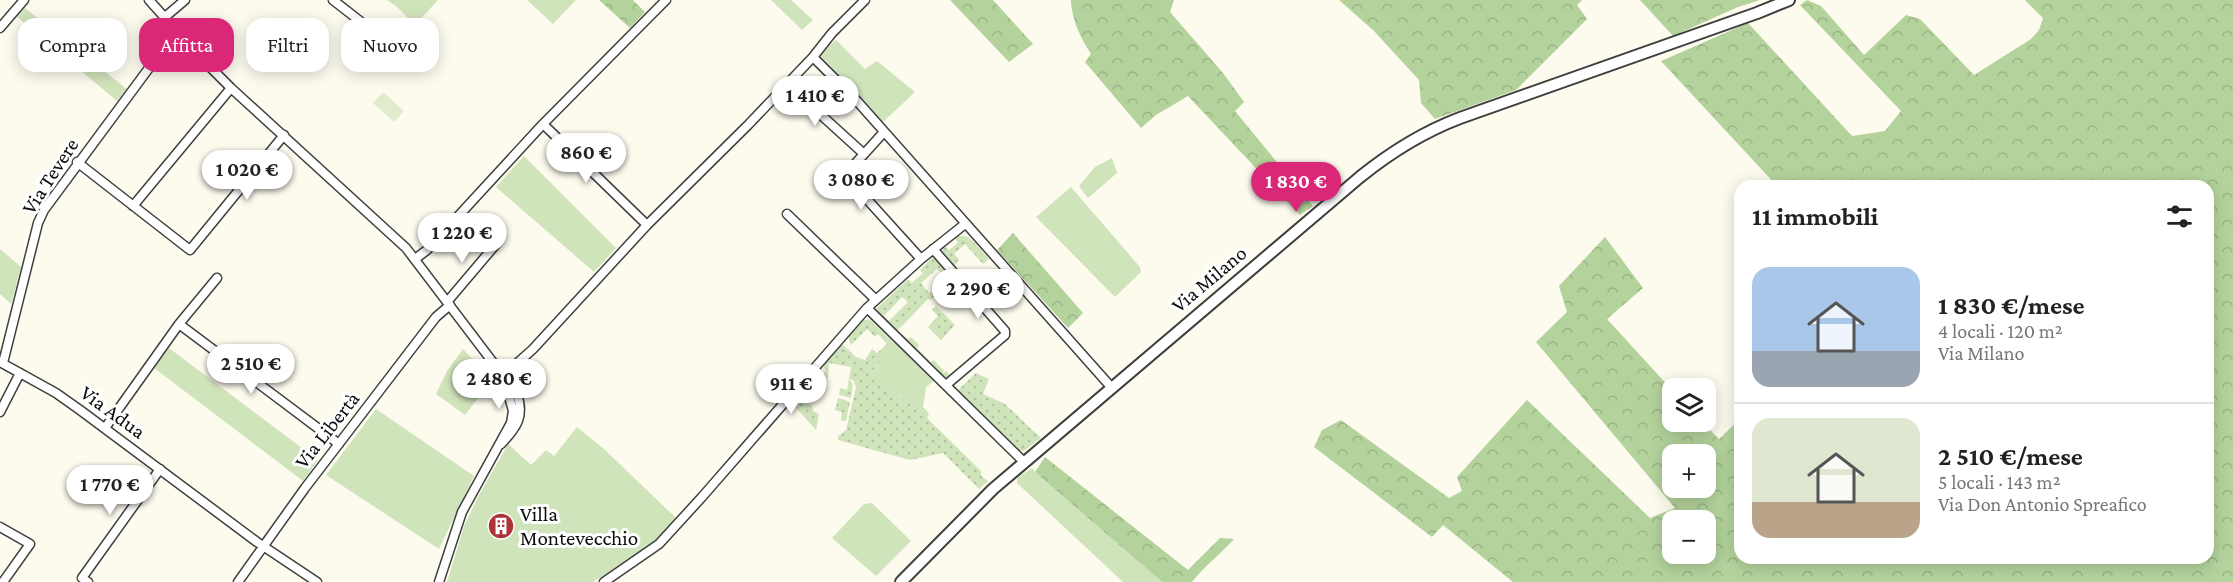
<!DOCTYPE html>
<html lang="it">
<meta charset="utf-8">
<style>
body{margin:0;font-family:"Crimson Pro",serif;background:#f2f2f2;color:#222;height:100vh;display:flex;flex-direction:column;font-size:22px;white-space:nowrap}
*{box-sizing:border-box;margin:0}
p{font-size:20px;color:#767676}
.icon{flex:none;width:33px;height:33px;fill:none;stroke:currentColor;stroke-width:2;stroke-linecap:round;stroke-linejoin:round}
.map{position:relative;flex:1;overflow:hidden}
.side{position:absolute;left:1734px;top:180px;width:480px;height:384px;display:flex;flex-direction:column;background:#fff;border-radius:18px;box-shadow:0 3px 15px #0003}
.side>*{flex:none}
.hud{position:absolute;left:18px;top:18px;width:570px;height:54px;display:flex;gap:12px}
.tools{position:absolute;left:1662px;top:378px;display:grid;gap:12px}
.tools a{display:grid;place-items:center;width:54px;height:54px;border-radius:12px;background:#fff;box-shadow:0 3px 15px #0003;font-size:30px}
.price{position:absolute;translate:-50% -51px;padding:0 14px;border-radius:21px;background:#fff;color:#222;font-size:20px;line-height:39px;filter:drop-shadow(0 2px 3px #0008)}
.price::after{content:'';position:absolute;left:50%;top:36px;width:18px;height:14px;margin-left:-9px;background:inherit;clip-path:polygon(0 0,100% 0,50% 100%)}
.price.on{background:#db2777;color:#fff}
ul{padding:0;list-style:none}
li{display:flex;align-items:center;gap:18px;height:150px;padding:0 18px}
li+li{border-top:2px solid #e0e0e0}
li span{display:grid;place-items:center;flex:none;width:168px;height:120px;border-radius:18px;color:#555}
li>.icon{margin-inline-start:auto}
span .icon{width:72px;height:72px;fill:#fffc;stroke-width:1}
li b{font-size:26px}
h2{display:flex;justify-content:space-between;align-items:center;height:72px;padding:0 18px;font-size:26px}
.pill{padding:0 21px;border-radius:18px;background:#fff;box-shadow:0 3px 15px #0003;font-size:21px;line-height:54px}
.pill.on{background:#db2777;color:#fff}
.map>svg:first-child{display:block}
.grass{fill:#d0e4bb}
.forest{fill:url(#forest-crowns);fill-rule:evenodd}
.garden{fill:url(#garden-dots);fill-rule:evenodd}
.pitch{fill:#e0eccc}
.lines{fill:none;stroke-linecap:round;stroke-linejoin:round}
.minor-casing{stroke:#3f3f3f;stroke-width:11}
.tertiary-casing{stroke:#3f3f3f;stroke-width:14}
.minor{stroke:#fff;stroke-width:8}
.tertiary{stroke:#fff;stroke-width:10}
.labels{text-anchor:middle;stroke-width:6;stroke-linejoin:round;paint-order:stroke}
.street-label{font-size:21px;fill:#0c0c0c;stroke:#fff}
.poi-label{font-size:21px;fill:#0c0c0c;stroke:#fff;text-anchor:start}
</style>
<div class="map">
<svg width="2233" height="582" viewBox="0 0 2233 582">
<defs>
<pattern id="forest-crowns" width="20" height="18" patternUnits="userSpaceOnUse" patternTransform="scale(1.5)"><rect width="20" height="18" fill="#b4d39c"/><path d="M2 6a3 3 0 1 1 6 0M12 15a3 3 0 1 1 6 0" fill="none" stroke="#9ab485"/></pattern>
<pattern id="garden-dots" width="8" height="8" patternUnits="userSpaceOnUse" patternTransform="scale(1.5)"><rect width="8" height="8" fill="#d0e4bb"/><path d="M2 2h.1M6 6h.1" fill="none" stroke="#b1c2a0" stroke-width="1.8" stroke-linecap="round"/></pattern>
</defs>
<rect width="100%" height="100%" fill="#fdfaee"/>
<path class="grass" d="M387,0h51l-23,25 -18,-18z
M527,0h49l-23,24z
M771,0h20l22,20 -11,10z
M25,8l98,78 4,3 -10,12 -100,-84z
M836,40l29,29 12,-8 38,31 -32,30 -62,-66 2,-5z
M524,156l92,92 -22,24 -98,-85z
M1112,158l5,15 -29,25 -9,-12 16,-19z
M1071,187l69,80 1,5 -26,25 -79,-80z
M0,249l21,18 -10,37 -11,-10z
M903,335l5,4 3,-2 8,8 -2,3 14,14 3,-2 10,11 -2,2 4,-2 6,6 -8,1 -42,-41z
M896,340l40,39 -10,8 -3,20 -21,-8 -30,-28 23,-27 -2,-2z
M169,348l149,112 -15,21 -149,-113z
M463,349l29,31 -27,35 -29,-21 11,-23z
M376,409l98,67 -35,73 -113,-74z
M577,427l27,22 72,69 -26,28 -57,36h-146l17,-56 14,-29 30,-53 23,21 15,-15 8,6z
M1032,468l3,4 127,110h-39l-106,-99v-5z
M872,503l39,38 -35,35 -44,-38 32,-34z"/>
<path class="forest" d="M599,0h34l12,12 -15,16z
M950,0h43l40,44 -24,18z
M1071,0h103l-4,12 53,61 21,29 -9,9 78,95 -13,9 -112,-119 -32,19 -15,13 -56,-66 6,-8c-10,-15 -20,-36 -20,-54z
M1339,0h243l-5,5 10,14 -71,71 -81,29 -14,-16 -2,-23 -45,-49z
M1640,0h120l-22,7 -65,29z
M1807,0l14,6 43,49 42,-40 14,4 54,56 57,-36 8,-9 4,-12 -18,-18h208v582h-720l-70,-57 -11,12 -118,-90 8,-17 19,-10 108,78 13,-7 -5,-14 70,-77 123,118 25,-10 -139,-166 31,-30 -8,-26 46,-49 38,51 -36,31 65,71v32h30l17,17 21,-20v139h468v-372h-431l-116,-125 87,-38 104,113 33,-5 16,-20 -101,-106zM1672,454h34v34h-34zM1672,520h34v34h-34z
M1013,233l70,80 -15,15 -71,-78z
M1045,457l143,113 32,-32 14,1c-13,15 -30,27 -42,43h-30l-127,-110z"/>
<path class="garden" d="M965,236l7,4 17,19 -6,5 -18,-20 -11,10 5,5 -5,8 -11,-12 -1,-5 3,-4 4,4 9,-7 -3,-4 4,-3z
M932,258l4,1 15,16 -12,11 -1,-2 7,-7 -8,-8 -16,14 8,10 2,-1 4,4 -5,4 -2,-1 -31,32 -21,-22 32,-30 4,4 11,-10 -3,-3zM902,297l6,5 -19,19 -5,-5z
M936,306l19,19 -14,15 -13,-13 10,-11 -6,-6z
M869,319l26,25 -23,27 30,28 21,8 6,7 -2,4 54,53v5l7,5 -9,8 -36,-36 -33,7 -72,-20v-4l8,-6 10,-43 -2,-6 -5,-2 2,-12 -22,-4 -1,15 -7,1 -6,19 -11,-1 22,-27 -3,-4 19,-22 14,13 9,3 7,-11 5,4 10,-9 -9,-10 -3,3 -8,-8 -16,16 -3,-9 15,-16z
M976,373l13,6 -6,15 22,10 36,34 -17,13 -6,-1 -60,-60z
M849,380l4,4 -2,14 -12,-3 1,-7 7,2z
M838,398l12,4 -4,19 -5,-1 1,-8 -7,-2z
M800,403l12,2 1,6 6,3 -3,16 -20,-22z"/>
<path class="pitch" d="M383,92l21,19 -10,11 -21,-19z"/>
<g class="lines">
<defs>
<path id="minor" d="M149,0l53,59 29,29 175,160 111,146c8,23 -1,34 -16,50
M333,0l32,25
M165,17l20,-17
M0,28l24,-28
M813,57l44,44 255,287
M787,84l77,70 -19,21 76,84
M543,124l104,101
M864,154l20,-22
M77,162l113,88 94,-115
M133,206l98,-118
M787,214l88,85
M933,249l72,82v4l-59,50
M415,259l12,-9 116,-126 123,-124
M447,302l50,-59
M867,308l157,154
M179,324l160,120
M0,362l56,31 24,17 177,132 60,40
M3,363l35,-140 6,-13 125,-169 9,-9
M503,376l30,-27 114,-124 101,-100 65,-68 19,-24 33,-33
M0,412l20,-39
M105,428l74,-104 38,-46
M0,527l30,17 -27,38
M88,582l-6,-4 78,-109
M238,582l67,-94 131,-171 14,-12
M439,582l23,-70 49,-89 2,-12 -8,-29
M604,582l55,-38 43,-47 165,-189 54,-49 44,-35"/>
<path id="tertiary" d="M901,582l92,-93 367,-312c31,-25 63,-45 100,-59l297,-105 32,-13"/>
</defs>
<use href="#minor" class="minor-casing"/>
<use href="#tertiary" class="tertiary-casing"/>
<use href="#minor" class="minor"/>
<use href="#tertiary" class="tertiary"/>
</g>
<defs>
<symbol id="building-disc" viewBox="-11 -11 22 22"><circle r="9.5" fill="#ad3338" stroke="#fff"/><path d="M-4-6H4V6H1V3H-1V6H-4ZM-2.5-4.3h1.7v1.8h-1.7ZM.8-4.3h1.7v1.8H.8ZM-2.5-1h1.7V.8h-1.7ZM.8-1h1.7V.8H.8Z" fill="#fff"/></symbol>
</defs>
<g fill-rule="evenodd">
<use href="#building-disc" x="486" y="511" width="30" height="30"/>
</g>
<g class="labels">
<g class="street-label">
<text transform="translate(50 176) rotate(-57)" y="7">Via Tevere</text>
<text transform="translate(1209 279) rotate(-40)" y="7">Via Milano</text>
<text transform="translate(113 412) rotate(36)" y="7">Via Adua</text>
<text transform="translate(327 430) rotate(-52)" y="7">Via Libertà</text>
</g>
<g class="poi-label">
<text x="520" y="521">Villa<tspan x="520" dy="24">Montevecchio</tspan></text>
</g>
</g>
</svg>
<div class="tools">
<a><svg class="icon" aria-label="layers" viewBox="0 0 24 24"><path d="M12 4l9 5-9 5-9-5zM3 14l9 5 9-5"/></svg></a>
<a>+</a>
<a>−</a>
</div>
<b class="price" style="left:815px;top:127px">1 410 €</b>
<b class="price" style="left:586px;top:184px">860 €</b>
<b class="price" style="left:247px;top:201px">1 020 €</b>
<b class="price" style="left:861px;top:211px">3 080 €</b>
<b class="price on" style="left:1296px;top:213px">1 830 €</b>
<b class="price" style="left:462px;top:264px">1 220 €</b>
<b class="price" style="left:978px;top:320px">2 290 €</b>
<b class="price" style="left:251px;top:395px">2 510 €</b>
<b class="price" style="left:499px;top:410px">2 480 €</b>
<b class="price" style="left:791px;top:415px">911 €</b>
<b class="price" style="left:110px;top:516px">1 770 €</b>
<div class="hud">
<a class="pill">Compra</a>
<a class="pill on">Affitta</a>
<a class="pill">Filtri</a>
<a class="pill">Nuovo</a>
</div>
<section class="side">
<h2>11 immobili<svg class="icon" aria-label="filters" viewBox="0 0 24 24"><path d="M4 7h16M4 17h16"/><circle cx="9" cy="7" r="2"/><circle cx="15" cy="17" r="2"/></svg></h2>
<ul>
<li><span style="background:linear-gradient(#a9c7e8 70%,#9aa5b1 0)"><svg class="icon" aria-label="home" viewBox="0 0 24 24"><path d="M3 11l9-7 9 7M6 9v11h12V9"/></svg></span><div><b>1 830 €/mese</b><p>4 locali · 120 m²</p><p>Via Milano</p></div></li>
<li><span style="background:linear-gradient(#dfe7d0 70%,#b9a48a 0)"><svg class="icon" aria-label="home" viewBox="0 0 24 24"><path d="M3 11l9-7 9 7M6 9v11h12V9"/></svg></span><div><b>2 510 €/mese</b><p>5 locali · 143 m²</p><p>Via Don Antonio Spreafico</p></div></li>
</ul>
</section>
</div>
